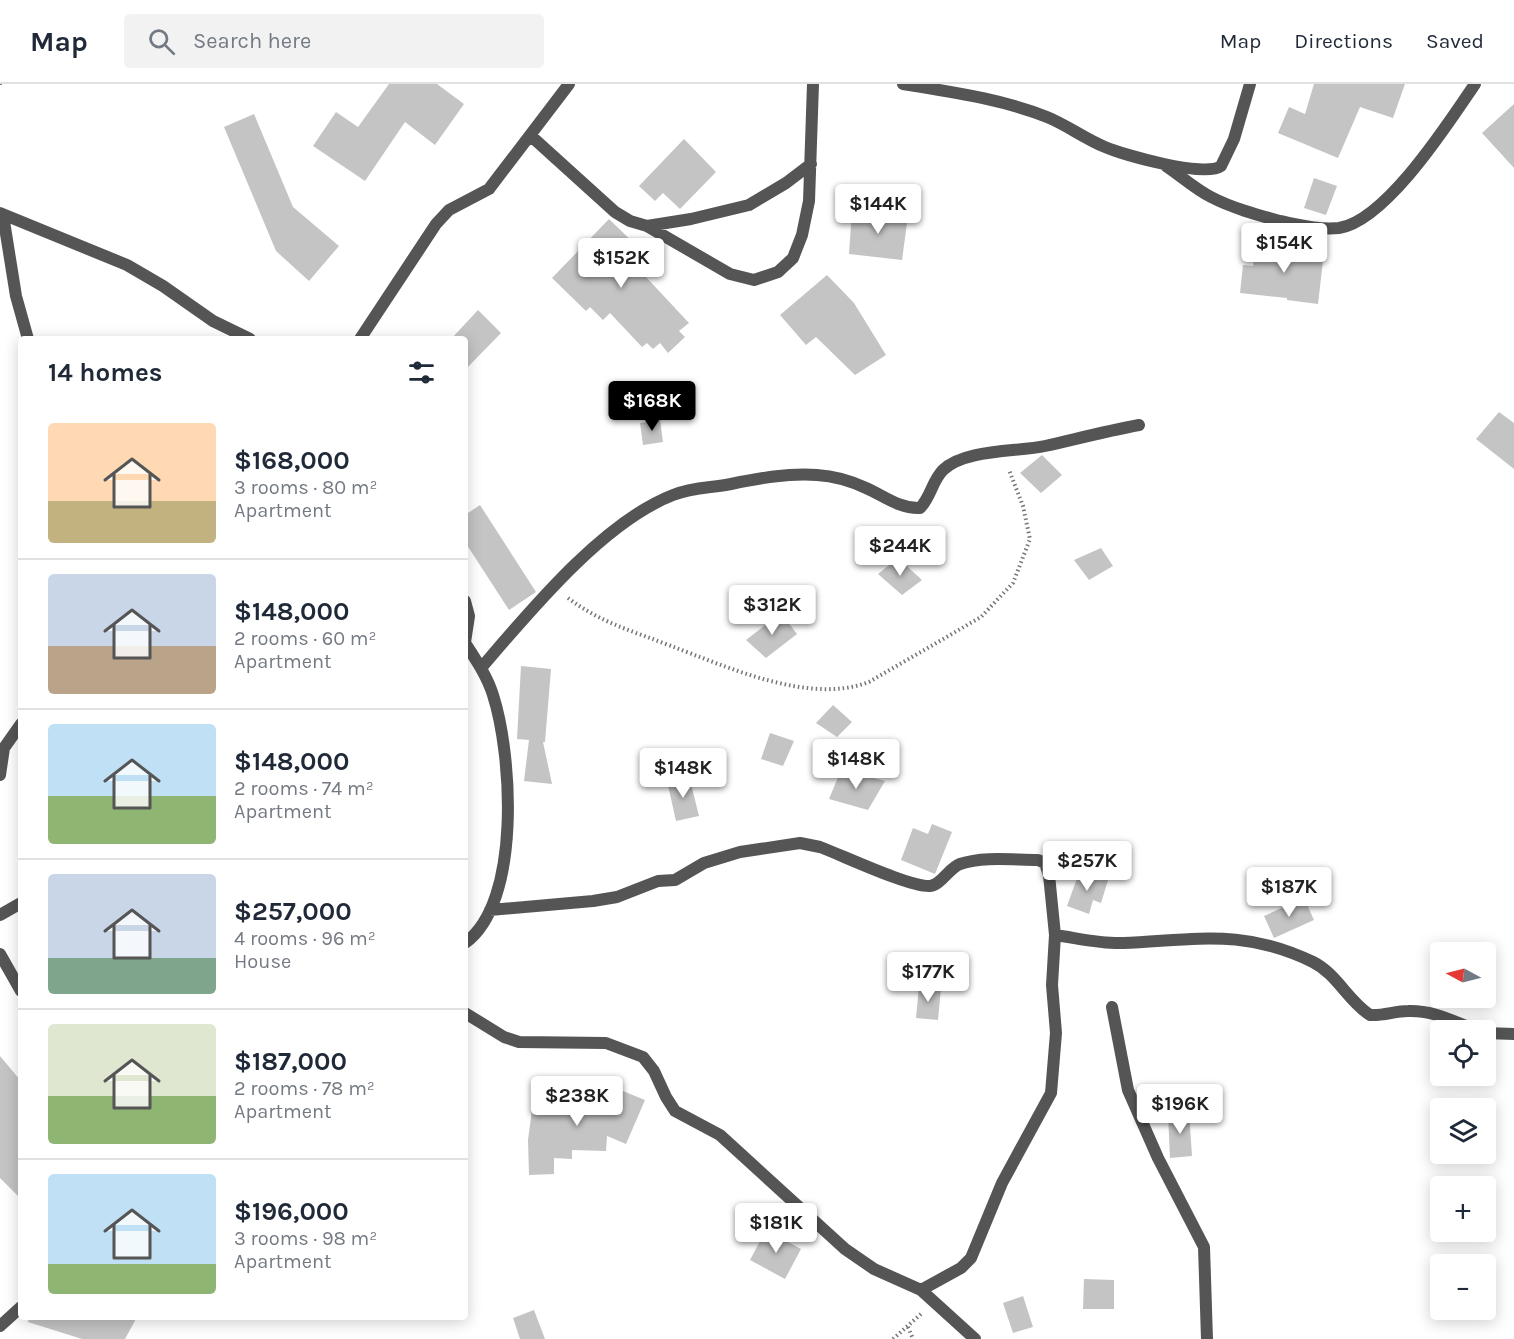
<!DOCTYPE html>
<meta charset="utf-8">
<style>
body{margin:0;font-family:Karla,sans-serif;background:#f2f2f3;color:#1f2937;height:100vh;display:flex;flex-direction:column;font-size:22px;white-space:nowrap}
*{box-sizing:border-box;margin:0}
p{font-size:20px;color:#747a83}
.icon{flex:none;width:33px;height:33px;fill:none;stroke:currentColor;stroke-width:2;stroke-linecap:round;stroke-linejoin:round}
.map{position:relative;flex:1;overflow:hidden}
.details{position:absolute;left:18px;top:252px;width:450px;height:984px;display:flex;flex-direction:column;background:#fff;border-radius:6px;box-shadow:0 3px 15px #0003}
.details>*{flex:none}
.needle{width:39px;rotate:277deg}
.fabs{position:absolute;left:1430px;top:858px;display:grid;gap:12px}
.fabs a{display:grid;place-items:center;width:66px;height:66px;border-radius:6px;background:#fff;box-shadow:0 3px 15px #0003;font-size:30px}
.price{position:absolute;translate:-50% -51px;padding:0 14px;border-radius:6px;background:#fff;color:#222;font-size:20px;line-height:39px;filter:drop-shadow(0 2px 3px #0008)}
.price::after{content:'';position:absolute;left:50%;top:36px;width:18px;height:14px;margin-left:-9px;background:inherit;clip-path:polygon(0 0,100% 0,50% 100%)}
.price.on{background:#000;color:#fff}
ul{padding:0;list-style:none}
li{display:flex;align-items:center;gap:18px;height:150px;padding:0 30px}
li+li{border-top:2px solid #e0e1e3}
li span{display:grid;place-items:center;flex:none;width:168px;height:120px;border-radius:6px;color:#555}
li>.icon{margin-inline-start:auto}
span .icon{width:72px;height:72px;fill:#fffc;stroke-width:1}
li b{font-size:26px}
h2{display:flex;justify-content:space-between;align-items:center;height:72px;padding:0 30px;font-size:26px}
header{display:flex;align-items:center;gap:36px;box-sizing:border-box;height:84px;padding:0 30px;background:#fff;border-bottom:2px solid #e0e1e3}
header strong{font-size:28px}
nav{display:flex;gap:33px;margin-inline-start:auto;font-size:21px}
.search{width:420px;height:54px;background:#f2f2f3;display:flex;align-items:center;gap:15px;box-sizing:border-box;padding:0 21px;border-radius:6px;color:#747a83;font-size:22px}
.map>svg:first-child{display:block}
.building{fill:#c4c4c4}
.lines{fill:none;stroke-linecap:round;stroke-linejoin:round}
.path{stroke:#777;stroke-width:4;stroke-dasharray:1.5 3;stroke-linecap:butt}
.street{stroke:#555;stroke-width:12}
</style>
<header>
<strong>Map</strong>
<div class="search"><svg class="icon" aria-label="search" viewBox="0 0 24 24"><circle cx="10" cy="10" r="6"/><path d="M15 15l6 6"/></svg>Search here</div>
<nav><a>Map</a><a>Directions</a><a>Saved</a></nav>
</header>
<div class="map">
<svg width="1514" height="1255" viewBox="0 0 1514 1255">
<rect width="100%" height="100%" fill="#fff"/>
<path class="building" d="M389,0h48l27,20 -29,41 -30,-23 -40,59 -52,-35 23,-34 22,15z
M1314,0h91l-12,34 -33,-11 -22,51 -60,-25 11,-26 16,7z
M1514,20v64l-32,-35z
M254,30l39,93 46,39 -30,35 -33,-30 -52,-124z
M684,55l32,33 -36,37 -17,-16 -8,8 -16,-15z
M1314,94l23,8 -11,29 -22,-7z
M852,126l56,6 -6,44 -53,-6z
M609,135l34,33 -8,9 14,13 -3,3 43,46 -10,8 6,6 -17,16 -8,-10 -7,6 -6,-6 -5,4 -32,-34 -7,7 -13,-13 -4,4 -34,-33z
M1255,161l69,7 -6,52 -31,-4v-2l-47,-5 3,-28 10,1z
M827,191l27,28 32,52 -31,20 -39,-38 -10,8 -26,-30z
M478,226l23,23 -36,37v-31h-14z
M1499,328l15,11v46l-38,-30z
M660,336l3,22 -20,3 -3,-22z
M1042,371l20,20 -21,18 -21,-20z
M480,421l56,87 -27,18 -44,-68v-27z
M1101,464l12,18 -24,14 -15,-20z
M898,474l24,22 -20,15 -24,-21z
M781,529l16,21 -31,24 -20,-18z
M521,582l30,3 -6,73h-2l9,42 -28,-3 5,-41 -12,-1z
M833,621l19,17 -15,15 -21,-14z
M770,649l24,8 -11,25 -22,-7z
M841,686l44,11 -17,29 -39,-11z
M689,692l10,40 -23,5 -9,-40z
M932,740l20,8 -17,42 -34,-14 12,-32 15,6z
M1080,786l28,10 -7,23 -8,-3 -4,14 -22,-8z
M1304,814l10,22 -40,18 -10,-22z
M919,902l22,2 -3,32 -22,-2z
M0,972l21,25v118l-21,-21z
M618,1005l27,11 -19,44 -19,-8 -1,15 -34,-1v9l-18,-1v16l-25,1 -1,-35 6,-45 79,6z
M1189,1028l3,44 -22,2 -2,-44z
M766,1146l35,19 -16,30 -35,-19z
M1084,1195l30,1v29h-31z
M1023,1212l10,31 -20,6 -10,-30z
M534,1226l11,29h-25l-7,-21z
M29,1233h108l-12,22h-43l-54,-17z"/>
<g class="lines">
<path class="path" d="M0,1v-1
M568,514c33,25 65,33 103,48 57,21 138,59 198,36l112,-65 32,-34 17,-44 -7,-33 -14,-36
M908,1243l5,12
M893,1255l28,-25"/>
<path class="street" d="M903,0c48,8 99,15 144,33 20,8 38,22 58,30 19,8 100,31 116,19l13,-27 16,-55
M531,52l84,76 15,9 17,5 44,-7 58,-14 37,-22 25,-19
M1166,82c15,10 29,23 45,31 21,11 47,18 69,24 20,4 39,9 59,7 47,-7 110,-106 136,-144
M0,129l127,52 36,21 50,35 37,18
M3,131l13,81 12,43
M647,142l83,48 24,6 24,-8 15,-14 9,-23 7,-34 4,-117
M360,255l76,-115 13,-14 40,-21 80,-105
M465,517l4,15 -4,26
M465,559c11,17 22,33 28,52 19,59 29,207 -28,248
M481,584c49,-57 122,-146 192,-173 20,-8 38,-7 58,-11 29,-6 57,-11 86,-9 17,1 34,6 49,13 18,8 34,21 54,20 11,-11 12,-27 23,-38 21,-21 74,-18 102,-24 31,-7 62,-15 94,-21
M0,691l4,-27 17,-24
M490,826l103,-9 24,-4 41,-16 17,-1 29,-17 36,-11 60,-9 20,4c24,9 89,40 110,39 11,-1 19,-18 30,-22 24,-8 53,-4 78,-4l7,3 4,12 6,60 -3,50 4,48 -5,60 -49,90 -31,75 -10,10 -40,22
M0,831l21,-12
M1055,851c22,3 46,9 68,8 73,-3 120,-15 190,19 24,12 35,39 57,53 13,1 25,-4 38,-4 26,-1 46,11 69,19
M0,870l21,37
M1112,923l16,83 30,68 46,89 3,92
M465,929l39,24 15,5 87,1 37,14 11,14 12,26 9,14 45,24 125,114 29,20 47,21 54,49
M1485,949l29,1
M0,1242l21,-19"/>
</g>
</svg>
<div class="fabs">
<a><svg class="needle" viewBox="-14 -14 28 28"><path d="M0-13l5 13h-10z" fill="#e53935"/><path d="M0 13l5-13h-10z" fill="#747a83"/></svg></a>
<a><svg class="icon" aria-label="locate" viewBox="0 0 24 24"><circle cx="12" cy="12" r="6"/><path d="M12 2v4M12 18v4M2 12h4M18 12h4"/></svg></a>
<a><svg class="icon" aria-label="layers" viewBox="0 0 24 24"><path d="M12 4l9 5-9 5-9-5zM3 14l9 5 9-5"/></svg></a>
<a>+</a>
<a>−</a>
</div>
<b class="price" style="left:878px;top:151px">$144K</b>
<b class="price" style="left:1284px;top:190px">$154K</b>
<b class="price" style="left:621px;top:205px">$152K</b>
<b class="price on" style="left:652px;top:348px">$168K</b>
<b class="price" style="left:900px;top:493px">$244K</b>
<b class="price" style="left:772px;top:552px">$312K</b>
<b class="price" style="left:856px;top:706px">$148K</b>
<b class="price" style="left:683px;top:715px">$148K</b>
<b class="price" style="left:1087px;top:808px">$257K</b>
<b class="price" style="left:1289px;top:834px">$187K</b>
<b class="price" style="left:928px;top:919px">$177K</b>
<b class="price" style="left:577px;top:1043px">$238K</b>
<b class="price" style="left:1180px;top:1051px">$196K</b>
<b class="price" style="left:776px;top:1170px">$181K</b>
<section class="details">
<h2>14 homes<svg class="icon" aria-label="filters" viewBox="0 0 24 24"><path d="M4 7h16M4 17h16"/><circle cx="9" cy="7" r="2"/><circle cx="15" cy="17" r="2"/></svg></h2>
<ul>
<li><span style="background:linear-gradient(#ffd9b3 65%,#c2b280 0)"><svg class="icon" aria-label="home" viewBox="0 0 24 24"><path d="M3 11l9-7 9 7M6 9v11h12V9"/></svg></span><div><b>$168,000</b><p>3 rooms · 80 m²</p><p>Apartment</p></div></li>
<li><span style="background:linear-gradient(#c9d6e8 60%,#b9a48a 0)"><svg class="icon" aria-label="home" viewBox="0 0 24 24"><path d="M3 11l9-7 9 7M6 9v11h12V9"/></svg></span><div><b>$148,000</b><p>2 rooms · 60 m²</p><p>Apartment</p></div></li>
<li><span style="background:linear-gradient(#bfe0f5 60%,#8fb573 0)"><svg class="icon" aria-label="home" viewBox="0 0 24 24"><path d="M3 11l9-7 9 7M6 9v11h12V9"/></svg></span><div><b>$148,000</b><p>2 rooms · 74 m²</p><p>Apartment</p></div></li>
<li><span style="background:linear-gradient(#c9d6e8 70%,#7fa58c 0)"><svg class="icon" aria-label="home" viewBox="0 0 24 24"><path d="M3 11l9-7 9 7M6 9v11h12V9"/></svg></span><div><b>$257,000</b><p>4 rooms · 96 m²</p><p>House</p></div></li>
<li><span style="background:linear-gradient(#dfe7d0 60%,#8fb573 0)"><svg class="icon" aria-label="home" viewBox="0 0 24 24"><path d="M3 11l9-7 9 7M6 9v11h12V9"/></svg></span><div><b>$187,000</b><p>2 rooms · 78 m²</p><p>Apartment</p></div></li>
<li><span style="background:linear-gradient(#bfe0f5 75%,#8fb573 0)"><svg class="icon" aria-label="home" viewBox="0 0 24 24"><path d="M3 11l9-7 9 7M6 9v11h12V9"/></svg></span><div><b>$196,000</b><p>3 rooms · 98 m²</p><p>Apartment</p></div></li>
</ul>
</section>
</div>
